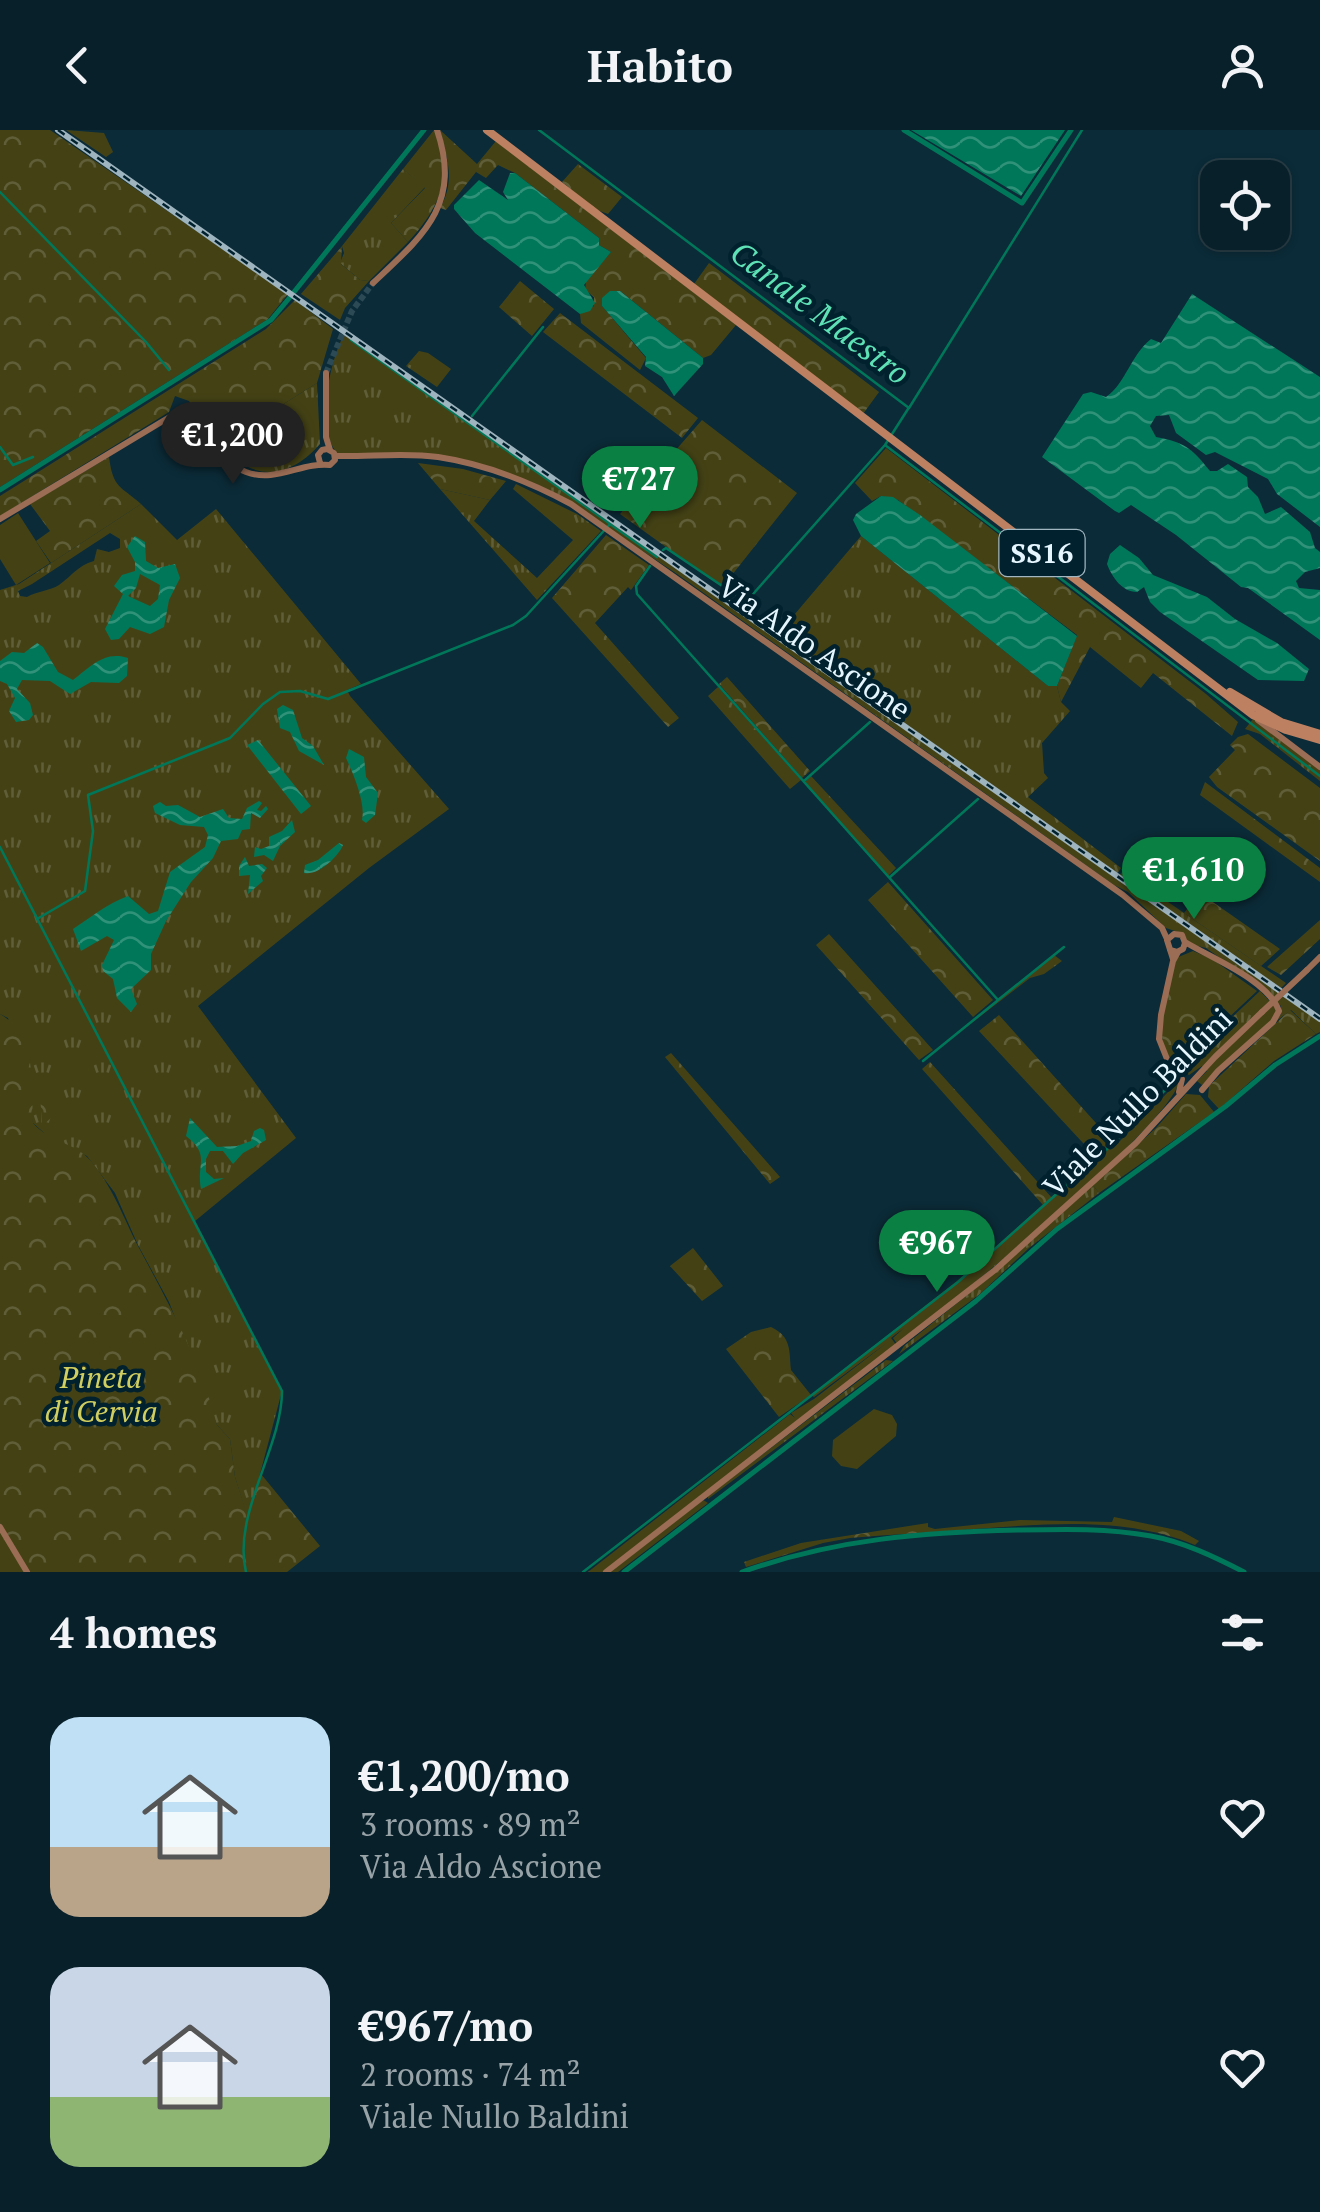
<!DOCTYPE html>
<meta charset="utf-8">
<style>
body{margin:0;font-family:"PT Serif",serif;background:#112832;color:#f1f3f6;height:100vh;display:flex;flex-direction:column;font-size:38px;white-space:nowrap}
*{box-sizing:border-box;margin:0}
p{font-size:32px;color:#98a3a8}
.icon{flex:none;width:55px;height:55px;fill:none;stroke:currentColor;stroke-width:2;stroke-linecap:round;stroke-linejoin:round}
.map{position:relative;height:1442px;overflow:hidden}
.panel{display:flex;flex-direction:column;background:#08202a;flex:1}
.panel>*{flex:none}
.fabs{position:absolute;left:1200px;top:30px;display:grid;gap:20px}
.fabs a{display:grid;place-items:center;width:90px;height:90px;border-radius:20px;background:#08202a;box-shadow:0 2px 8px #0004,0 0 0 2px #293e47;font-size:50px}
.price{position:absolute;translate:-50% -85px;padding:0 22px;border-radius:35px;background:#0b8043;color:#fff;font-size:32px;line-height:65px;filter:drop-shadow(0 2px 5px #0008)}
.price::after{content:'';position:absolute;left:50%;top:60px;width:30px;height:22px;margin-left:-15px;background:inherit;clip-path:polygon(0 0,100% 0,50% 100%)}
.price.selected{background:#222;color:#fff}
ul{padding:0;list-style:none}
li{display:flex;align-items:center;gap:30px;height:250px;padding:0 50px}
li span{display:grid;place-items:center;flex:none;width:280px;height:200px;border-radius:30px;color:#555}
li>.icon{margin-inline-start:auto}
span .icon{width:120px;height:120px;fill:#fffc;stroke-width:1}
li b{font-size:42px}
h2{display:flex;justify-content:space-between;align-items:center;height:120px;padding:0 50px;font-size:42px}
header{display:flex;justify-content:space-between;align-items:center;height:130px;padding:0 50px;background:#08202a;font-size:45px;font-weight:700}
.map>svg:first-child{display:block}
.grass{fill:url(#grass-tufts);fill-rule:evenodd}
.forest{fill:url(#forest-crowns)}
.park{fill:#444215}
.water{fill:url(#water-waves);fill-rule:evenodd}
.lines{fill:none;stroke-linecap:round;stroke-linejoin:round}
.stream{stroke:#007759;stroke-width:2.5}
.canal{stroke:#007759;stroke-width:5}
.secondary-tunnel{stroke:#2c4956;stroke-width:6;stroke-dasharray:6 3;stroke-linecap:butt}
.secondary{stroke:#9c6d55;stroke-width:6}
.primary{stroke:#bd8061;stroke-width:8}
.rail-casing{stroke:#9eb4be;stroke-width:6}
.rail{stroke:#01212e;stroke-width:2.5;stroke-dasharray:8;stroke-linecap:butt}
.secondary-bridge{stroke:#9c6d55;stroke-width:6}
.labels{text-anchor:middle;stroke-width:9;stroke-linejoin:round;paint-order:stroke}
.shield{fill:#01212e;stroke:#a1b6c0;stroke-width:2.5}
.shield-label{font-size:28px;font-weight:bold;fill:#e5f6ff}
.street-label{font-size:30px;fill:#e5f6ff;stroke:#01212e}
.park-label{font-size:30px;font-style:italic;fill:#d1ce60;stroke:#01212e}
.water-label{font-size:32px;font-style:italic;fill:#5ee1b5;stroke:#01212e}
</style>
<header><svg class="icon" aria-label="back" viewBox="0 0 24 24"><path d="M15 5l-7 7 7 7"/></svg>Habito<svg class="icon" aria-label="person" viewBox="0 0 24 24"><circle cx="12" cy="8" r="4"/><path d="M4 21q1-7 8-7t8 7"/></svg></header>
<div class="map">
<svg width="1320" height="1442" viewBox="0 0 1320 1442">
<defs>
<pattern id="grass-tufts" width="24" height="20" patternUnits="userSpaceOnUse" patternTransform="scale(2.5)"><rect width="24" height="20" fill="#444215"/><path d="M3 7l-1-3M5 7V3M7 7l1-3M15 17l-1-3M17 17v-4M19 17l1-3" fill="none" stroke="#5f5e38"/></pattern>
<pattern id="forest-crowns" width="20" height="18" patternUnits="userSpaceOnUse" patternTransform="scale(2.5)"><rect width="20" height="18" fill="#444215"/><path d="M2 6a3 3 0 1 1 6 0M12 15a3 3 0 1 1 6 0" fill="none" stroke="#5f5e38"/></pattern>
<pattern id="water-waves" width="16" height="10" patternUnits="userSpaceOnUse" patternTransform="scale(2.5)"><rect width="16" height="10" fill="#007759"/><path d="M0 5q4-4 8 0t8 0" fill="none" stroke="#31927a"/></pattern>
</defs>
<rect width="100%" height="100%" fill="#0b2b38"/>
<path class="grass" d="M66,0l38,3 9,19 -7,5z
M403,39l22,18 -34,36 17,19 -39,39 -9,-1 -20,-17 4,-10 -2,-7z
M345,203l939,663 36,25v11l-4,2 -25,-24 -16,12 6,-8v-8l-24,-22 -51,-36 -16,-4 -9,-11 -15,-5 -38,-36 -14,-7 -437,-311 -115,-77 -94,-36 -131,-8c-21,-24 -8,-93 8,-120z
M419,221l9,2 23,16 -14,18 -31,-21z
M317,253l3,61c-18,21 -45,37 -74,22 -10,-5 -17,-14 -26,-22z
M516,354l61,30 24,17 -64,69 -97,-111 50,11 -16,21 63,57 36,-38 -60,-51z
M141,374l36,36 39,-31 145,175 -14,6 3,6 99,113 -80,59 -171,138 98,132 -101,83 87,170 -34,128 -13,-42 -5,-38 -13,-14 -48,-123 -31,-57 -23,-52 -28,-37 -35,-16 -19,-17 -25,-105 -8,-4v-424l19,-6zM110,403l10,6v9l-11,4 -12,-3 -3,12c-17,5 -22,15 -35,24 -9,6 -22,6 -32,12l-7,-1 -2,-5 14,-7z
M861,406l187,150h9l4,16 9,9 -28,32 2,30 4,5 -20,19 93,71 -4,6 -339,-240z
M1253,589l67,51v11l-60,-47 -15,-5z
M1123,741l163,112 -6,6 -161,-113z
M1054,825l8,6 -18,13 -14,4 -109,84z
M1260,861l16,17v8l-74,69 -5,-4 10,-10 -5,-5 -13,9 -14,-9 14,4 39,-49z
M1171,939l9,9c-3,44 -236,230 -282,267l-5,-7 11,-10 -13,10 6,8 -294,226h-15l202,-158 5,4 -4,-5 23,-14 74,-57 -74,55 -3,-2 146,-114 156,-139 3,3 60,-61z
M1093,1055l6,8 -70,55 -49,46 -81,60 5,-8 88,-71z
M886,1230l7,1 -185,138v-3z
M703,1370l5,3 -90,69h-8z"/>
<path class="forest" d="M0,0h50l238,164 -20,25 -268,168z
M434,0c20,47 6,77 -26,112l-17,-19 34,-35 -22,-19z
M440,0l37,34 19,-23 240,184 -25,30 -8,3 -83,-67 -18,15 44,52 -6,12 -59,-47 -1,-9 14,-8v-9l-9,-7 1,-9 25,-29 -12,-7v-7l-84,-65 -17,-8 -12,13 -10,-6 -30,38 -6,-2c16,-27 7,-50 0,-78z
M578,34l44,33 -14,17 -14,-5 -32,-27z
M342,116l-1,18 19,16 9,1 -24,27 -5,12 -39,-26z
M709,133l170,129 -16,22 -169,-130z
M520,151l34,28 -22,27 -33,-29z
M295,170l38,29 -16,54 -97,61 -31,-43 -14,-5 -6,16 -169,104v-20l266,-167z
M560,183l138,105 -16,20 -139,-106z
M702,290l95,73 -73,92h-5l-99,-71z
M886,318l320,246 32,28 -6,14 -79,-63 -12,15 -51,-41 -29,55 -4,-16 20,-51 -179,-135 -17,-4 -9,5 -17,-18z
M109,327c4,32 12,29 32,47l-90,59 -15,-22 14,-10 -20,-27z
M418,333l45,6 43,12 -16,19 -50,-11z
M606,405l43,30 -18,25 -3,-3 -33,36 84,95 -11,9 -116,-129z
M727,547l83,94 -8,7 -83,-94z
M718,557l83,93 -11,9 -82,-93z
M1248,604l72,54v73l-103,-74 -8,-10 26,-27 -5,-5 8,-8z
M811,646l85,92 -8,8 -83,-94z
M1205,652l115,86v14l-120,-87z
M888,752l105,118 -20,17 -105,-117z
M1200,763l80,56 -19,17 -77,-53z
M1320,790v19l-39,36 -14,-8z
M829,804l104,116 -14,10 -103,-115z
M1193,821l19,8 45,32 -32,30 -37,47c-47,-2 -17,-81 -12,-110z
M1290,880l26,24 -42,27 -55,48 -11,-12 1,-11z
M0,884c38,21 31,72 33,109 15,18 42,20 57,37 23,27 33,57 49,88 30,56 62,114 78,177l13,14 5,38 13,40 13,-43 59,72 -33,26h-287z
M999,885l114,127 -17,15 -117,-126z
M671,923l109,124 -10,7 -105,-127z
M930,932l122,136 -9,7 -121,-136z
M39,945l7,2 21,41h-16l-9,8z
M1186,964l14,1 14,17 -115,81 -6,-8 63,-57z
M693,1118l30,38 -21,15 -32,-35z
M771,1197c21,10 18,24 20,43l20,25 -32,22 -53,-68 25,-17z
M1114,1387l67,14 18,10 -4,4c-70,-29 -148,-21 -221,-16 -42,4 -82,5 -124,9l-27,5 -77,24 -2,-5 57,-19 127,-20v4l7,2 85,-9 92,2z"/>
<path class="park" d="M18,383l32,50 -34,22 -16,-26v-34z
M874,1279l18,6 5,9 -1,12 -39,33 -16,-3 -9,-10 1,-16z"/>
<path class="water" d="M911,0h154l-44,66z
M510,43h5l84,65v7l12,7 -27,33 11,18 -5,8 -10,3 -105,-81 -21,-24v-4l25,-25 29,20 -5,-8z
M610,161h10l83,67v6l-29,32 -12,-19 -17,-11 1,-9 -44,-51v-8z
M1192,164l128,83v150l-43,-33 -9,-15 -53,-27 -9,3 -30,-22 -7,-18 -13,1 -6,10 6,11c28,5 36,11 54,34h7l11,-7 19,13 1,10 10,10 7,17 16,-7 29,25 5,16 5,4v16l-15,4 -9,9 3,7 21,2v50l-72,-52 -7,-1 -65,-52 -45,-30 -12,8 -4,-2 -73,-54 41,-63 8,-2 15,5c20,-14 24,-41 45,-58l10,4z
M881,366l12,1 27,18 157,121 -20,50h-9l-187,-150 -8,-16 3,-6z
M135,406l10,6 1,19 12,7 17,-4 5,14 -11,22 -5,27 -14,7 -20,-7 -11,12 -8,1 -6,-11 18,-35 -9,-8 8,-11 13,-4v-9l-8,-15zM140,444l20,11 -2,14 -8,7 -22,-10 8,-8z
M1120,415l19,13 14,17 54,22 28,22 42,24 32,26 -5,12 -46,-1 -98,-68 -10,-10 -6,-15 -7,5c-15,0 -25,-15 -30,-28l3,-10z
M37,513l6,4 15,25 15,8c17,-13 32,-30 55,-22l-1,18 -8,7 -28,-1 -21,12 -20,-13 -28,-1 -5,9 13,14 3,12 -4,5 -13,2 -7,-11 6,-13 -8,-14 -7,-3v-20l12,-9 12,1z
M283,575l10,5 9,28 11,8 11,19 -25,-14 -9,-19 -10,-4 -3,-19z
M258,610l53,66 -10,8 -54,-69z
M349,619l15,8 2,20 12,16 -3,22 -9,8 -4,-3c4,-17 -9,-47 -16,-62z
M160,672l6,4 12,-1 22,12 23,-8 6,9 13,1 5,-11 12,-7 3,2 -5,7 4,1 5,-5 2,3 -8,9 -9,-5 -1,16 -8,1 -4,9 -17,2 -8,17 -22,24 -25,39 -15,33v16l-20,19 6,15 -6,8 -14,-14 -4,-19 -10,-8 -1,-6 12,-25 -7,-4 -26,15 -8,-22c18,-12 34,-25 55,-33l21,18 9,-3 12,-39 35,-25 3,-12 -4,-8 -24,-2 -25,-12 -2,-7z
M292,690l3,12 -15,14 -7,15 -9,-6 -10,2 1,-10 6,2 8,-3v-9l13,-6z
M339,713l4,2c-5,12 -25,31 -39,28l1,-8 13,-5z
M1169,722l30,25 -16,18 -29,-24z
M245,727l4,9 13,-2 5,4 -6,8 2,5 -15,13 2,-19 -11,1v-10z
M190,988l27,29 20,-1 14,-5 3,-10 6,-3 4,2 2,10 -23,13 -10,11 -10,-13h-13l-4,8v13l8,7 10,-1 -23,11c-5,-25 10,-34 -15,-53z"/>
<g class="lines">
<path class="stream" d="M539,0l370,278 173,-278
M0,62l146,150 23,28
M351,210l258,183
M472,286l71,-89
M885,315l435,331
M0,317l13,18 20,-8
M663,420l3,-2 80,54 139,-157 23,-36
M650,436l-14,20 1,8 361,406 66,-53
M804,651l66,-59
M0,717l282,544c0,57 -50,123 -36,181
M890,747l88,-78
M37,789l48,-28 8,-60 -5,-36 142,-57 33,-34 17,-12 20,-1 28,8 185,-74 13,-9 84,-92 47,33
M923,931l74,-60
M583,1442l375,-290 149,-133 66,-67"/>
<path class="canal" d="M904,0l118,73 49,-73
M294,162l130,-162
M0,360l271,-170 20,-24
M624,1442l352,-271 81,-72 169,-123 49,-41 45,-29
M742,1442c93,-33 182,-40 279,-42 44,-1 87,-2 130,6 33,6 64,21 93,36"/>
<path class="secondary-tunnel" d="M326,243l26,-62 21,-28"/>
<path class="secondary" d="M373,153c51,-48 89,-79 64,-153
M326,243v64l4,13
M335,326c34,1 70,-4 103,1 47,7 92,25 133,47l552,391 39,33 5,11
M0,389l173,-104c35,3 43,46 73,57 29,11 56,-10 84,-7l5,-5 -1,-7 -7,-4 -5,1 -4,5 2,8
M1258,590l62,47
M1185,812c26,16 83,38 94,69l-6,11 -55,49 -16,19
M1170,820l7,2 6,-3 2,-6 -3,-8 -8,-1 -7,6 6,19
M1178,822l-5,9 -12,54 -2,24 8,20 15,20 -3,13
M1307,840l13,-13
M0,1397l27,45
M606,1442l389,-302 141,-127 79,-86 47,-45"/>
<path class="primary" d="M487,0l766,585 33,15 34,10
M1230,562l51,30 39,12"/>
<defs>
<path id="rail" d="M58,0l1262,889"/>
</defs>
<use href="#rail" class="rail-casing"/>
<use href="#rail" class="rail"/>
<path class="secondary-bridge" d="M1262,882l45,-42"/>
</g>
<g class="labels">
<rect class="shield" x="999.5" y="400" width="85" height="46" rx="8"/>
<g class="shield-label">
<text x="1042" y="433">SS16</text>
</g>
<g class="street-label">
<text transform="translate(814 518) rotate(35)" y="10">Via Aldo Ascione</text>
<text transform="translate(1138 973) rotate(-45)" y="10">Viale Nullo Baldini</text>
</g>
<g class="park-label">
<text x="101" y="1258">Pineta<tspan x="101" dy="34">di Cervia</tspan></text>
</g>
<g class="water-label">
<text transform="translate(820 183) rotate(37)" y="11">Canale Maestro</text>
</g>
</g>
</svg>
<div class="fabs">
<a><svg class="icon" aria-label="locate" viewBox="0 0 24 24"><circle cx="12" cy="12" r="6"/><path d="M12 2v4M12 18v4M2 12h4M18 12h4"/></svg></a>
</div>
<b class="price selected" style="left:233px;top:357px">€1,200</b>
<b class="price" style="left:640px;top:401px">€727</b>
<b class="price" style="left:1194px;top:792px">€1,610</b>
<b class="price" style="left:937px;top:1165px">€967</b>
</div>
<section class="panel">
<h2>4 homes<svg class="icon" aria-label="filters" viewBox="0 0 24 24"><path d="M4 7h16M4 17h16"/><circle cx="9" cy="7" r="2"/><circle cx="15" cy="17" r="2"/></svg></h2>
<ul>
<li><span style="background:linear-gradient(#bfe0f5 65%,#b9a48a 0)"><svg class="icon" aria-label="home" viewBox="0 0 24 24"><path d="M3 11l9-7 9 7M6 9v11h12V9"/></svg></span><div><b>€1,200/mo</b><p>3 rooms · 89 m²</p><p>Via Aldo Ascione</p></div><svg class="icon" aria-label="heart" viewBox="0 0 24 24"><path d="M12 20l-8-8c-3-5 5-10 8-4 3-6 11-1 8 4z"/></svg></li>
<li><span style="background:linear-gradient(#c9d6e8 65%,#8fb573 0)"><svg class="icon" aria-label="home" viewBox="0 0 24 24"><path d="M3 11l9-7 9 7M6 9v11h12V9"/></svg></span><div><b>€967/mo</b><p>2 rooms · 74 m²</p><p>Viale Nullo Baldini</p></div><svg class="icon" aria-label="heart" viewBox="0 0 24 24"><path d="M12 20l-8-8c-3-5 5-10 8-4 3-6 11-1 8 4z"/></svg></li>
</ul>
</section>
